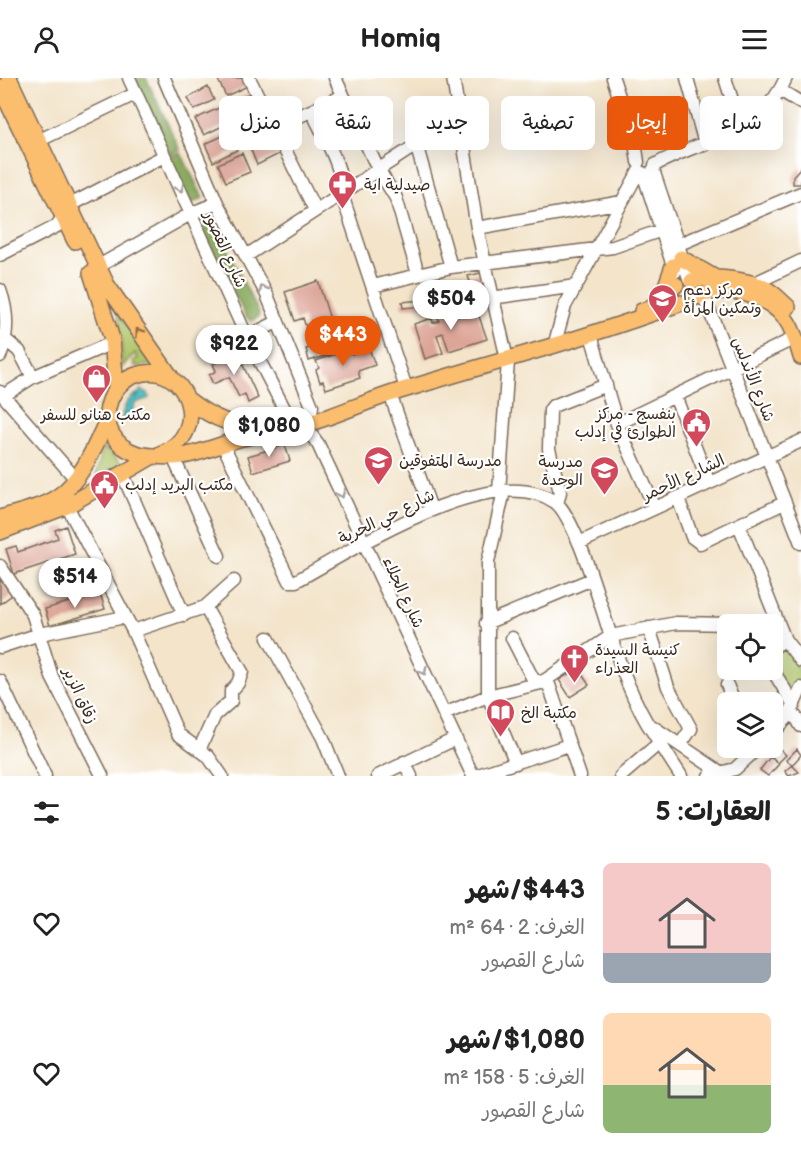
<!DOCTYPE html>
<html lang="ar">
<meta charset="utf-8">
<style>
body{margin:0;font-family:"Balsamiq Sans","Playpen Sans Arabic",sans-serif;background:#f6f6f6;color:#222;direction:rtl;height:100vh;display:flex;flex-direction:column;font-size:22px;white-space:nowrap}
*{box-sizing:border-box;margin:0}
p{font-size:20px;color:#767676}
.icon{flex:none;width:33px;height:33px;fill:none;stroke:currentColor;stroke-width:2;stroke-linecap:round;stroke-linejoin:round}
.map{position:relative;height:698px;overflow:hidden;direction:ltr}
.side{display:flex;flex-direction:column;background:#fff;flex:1}
.side>*{flex:none}
.top-card{position:absolute;left:18px;top:18px;width:765px;height:54px;direction:rtl;display:flex;gap:12px}
.buttons{position:absolute;left:717px;top:536px;display:grid;gap:12px}
.buttons a{display:grid;place-items:center;width:66px;height:66px;border-radius:9px;background:#fff;box-shadow:0 6px 24px #0002;font-size:30px}
.price{position:absolute;translate:-50% -51px;padding:0 14px;border-radius:21px;background:#fff;color:#222;font-size:20px;line-height:39px;filter:drop-shadow(0 2px 3px #0008)}
.price::after{content:'';position:absolute;left:50%;top:36px;width:18px;height:14px;margin-left:-9px;background:inherit;clip-path:polygon(0 0,100% 0,50% 100%)}
.price.active{background:#ea580c;color:#fff}
ul{padding:0;list-style:none}
li{display:flex;align-items:center;gap:18px;height:150px;padding:0 30px}
li span{display:grid;place-items:center;flex:none;width:168px;height:120px;border-radius:9px;color:#555}
li>.icon{margin-inline-start:auto}
span .icon{width:72px;height:72px;fill:#fffc;stroke-width:1}
li b{font-size:26px}
h2{display:flex;justify-content:space-between;align-items:center;height:72px;padding:0 30px;font-size:26px}
.pill{padding:0 21px;border-radius:9px;background:#fff;box-shadow:0 6px 24px #0002;font-size:21px;line-height:54px}
.pill.active{background:#ea580c;color:#fff}
header{display:flex;justify-content:space-between;align-items:center;height:78px;padding:0 30px;background:#fff;font-size:27px;font-weight:800}
.map>svg:first-child{display:block}
.green{fill:#afc66c;stroke:#757845;stroke-width:1.5}
.forest{fill:#8bab60;stroke:#636a3f;stroke-width:1.5}
.water{fill:#50bfc5;stroke:#467472;stroke-width:1.5}
.building{fill:#dda598}
.lines{fill:none;stroke-linecap:round;stroke-linejoin:round}
.minor-casing{stroke:#7b6b5a;stroke-width:15}
.major-casing{stroke:#7b6b5a;stroke-width:18}
.minor{stroke:#fff;stroke-width:12}
.major{stroke:#fbbd6e;stroke-width:15}
.oneway{stroke:#a79f9a}
.oneway2{stroke:#916c42}
.labels{text-anchor:middle;stroke-width:4.5;stroke-linejoin:round;paint-order:stroke}
.poi-label{font-size:16px;fill:#3b2a1e;stroke:#fff;text-anchor:start}
.street-label{font-size:16px;fill:#3b2a1e;stroke:#fff}
</style>
<header><svg class="icon" aria-label="menu" viewBox="0 0 24 24"><path d="M4 6h16M4 12h16M4 18h16"/></svg>Homiq<svg class="icon" aria-label="person" viewBox="0 0 24 24"><circle cx="12" cy="8" r="4"/><path d="M4 21q1-7 8-7t8 7"/></svg></header>
<div class="map">
<svg width="801" height="698" viewBox="0 0 801 698">
<rect width="100%" height="100%" fill="#fff"/>
<filter id="ink" filterUnits="userSpaceOnUse"><feTurbulence type="fractalNoise" baseFrequency=".0167" numOctaves="2"/><feDisplacementMap in="SourceGraphic" scale="12" xChannelSelector="R" yChannelSelector="G"/><feConvolveMatrix kernelMatrix="1 2 1 2 8 2 1 2 1" color-interpolation-filters="sRGB"/></filter>
<filter id="wash" filterUnits="userSpaceOnUse"><feTurbulence type="fractalNoise" baseFrequency=".008" numOctaves="4" result="noise"/><feDisplacementMap in="SourceGraphic" scale="24" xChannelSelector="R" yChannelSelector="G"/><feGaussianBlur stdDeviation="1.35" result="paint"/><feColorMatrix in="noise" values="0 0 0 0 0 0 0 0 0 0 0 0 0 0 0 0 0 1.4 0 .05"/><feComposite in="paint" operator="in"/></filter>
<g filter="url(#wash)">
<rect width="100%" height="100%" fill="#f3e4ca"/>
<path class="green" d="M118,236l40,51 -23,1 -2,-5 5,-3 -3,-5 -14,15 1,-25z
M103,369l20,18 -27,10z
M785,566l16,31 -9,24 -19,-32v-17z"/>
<path class="forest" d="M133,0h13l34,72 -12,5z
M181,75l22,45 -13,6 -21,-47z
M209,135l50,100 -1,4 -6,4 -6,-4 -49,-98z"/>
<path class="water" d="M141,312l7,3 1,5 -14,5 -6,17 -7,2c0,-12 4,-22 15,-28v3z"/>
<g id="blocks">
<path class="building" d="M223,0h23l4,7 -24,11 -8,-16z
M208,9l6,13 -20,10 -6,-12z
M253,14l7,15 -23,10 -7,-15z
M221,29l8,16 -25,12 -9,-16z
M264,35l8,16 -24,11 -8,-15z
M229,55l8,17 -24,12 -8,-18z
M276,59l7,15 -26,13 -6,-15z
M242,75l8,19 -24,10 -8,-18z
M801,89v17h-8v-8z
M481,195l2,12 -11,3 -4,-12z
M318,203l22,70 -31,10 -3,-12 6,-2 -9,-29 -8,3 -10,-29z
M455,219l1,6 -53,5 -1,-6z
M475,227l12,34 -38,12 -6,-18 -6,2 6,18 -18,6 -11,-35 18,-6 1,5 6,-2 -1,-4z
M369,270l6,17 -17,6 2,7 -34,11 -3,-8 -3,1 -4,-12 3,-2 -3,-7 34,-12 2,5z
M237,274l21,46 -10,5 -3,-9 -6,3 -10,-20 -16,7 -4,-9 7,-4 -3,-7z
M285,367l5,16 -37,11 -5,-16z
M66,448l9,28 -61,20 -8,-25 10,-3 2,6 40,-14 -3,-8z
M0,501l12,16 -12,9z
M100,515l5,16 -55,17 -5,-17z
M578,590l11,17 -19,12 -11,-17z
M779,670l7,7 -8,8 -7,-7z
M797,671l4,6 -9,10 7,7 -10,4 -4,-5 7,-6 -6,-5z
M770,679l9,7 -11,12 -8,-6z"/>
</g>
</g>
<g filter="url(#ink)">
<use href="#blocks" fill-opacity="0" stroke="#7b6b5a" stroke-width="1.5"/>
<g class="lines">
<defs>
<path id="minor" d="M129,0l118,259 40,77 20,15 11,15 155,332
M164,0l53,125 50,92 45,111 -2,16
M249,0l66,132
M335,0l43,91 18,29 22,76
M453,0l24,150 29,127
M613,0l23,71 2,13
M687,0l18,66
M725,0l16,50
M780,12l21,13
M312,33c11,25 32,56 30,84l63,190
M274,50l69,-32
M40,62l95,-46
M416,66l35,123
M655,87c49,-28 104,-27 131,-87
M653,92l37,111
M643,95l32,99
M477,150l145,-26
M677,167l124,-52
M0,177l57,-29 13,-21 94,-49
M246,178l213,-139
M97,189l95,-54 25,-10
M753,206l48,-23
M373,208l78,-19 162,-20 49,-17
M0,212c8,22 8,45 0,66
M703,216l98,249
M491,220l85,-12
M591,257l26,89 38,84
M1,258l18,15 14,26
M247,259l30,-15
M556,261l9,-33 74,-135
M0,314l75,86
M390,316l41,115
M3,318l30,-19 79,-34
M675,318l34,87
M617,346l178,-86
M223,367l67,136h6c58,-32 196,-122 259,-79 10,7 20,31 25,43 24,59 35,123 67,178
M173,379l46,99
M123,397l61,140
M504,413l-16,71v134l28,67
M499,414l9,-131
M678,420l14,39 8,6 84,-40
M557,426l3,-12 -11,-43 1,-39 3,-4 53,-21
M67,428l66,125 45,103 30,22 14,20
M739,447l46,115
M579,465l222,-102
M0,488l33,49 19,62 50,98
M486,545l106,-44
M649,550l19,59 23,42 -11,16
M133,553l72,-24 29,-26
M268,560l55,100 15,38
M512,560l21,41 16,6 31,91
M0,569l40,-13 85,-17
M772,570l13,-8 16,21
M772,591l22,36
M0,603l45,95
M727,607l7,17
M444,636l44,-18 53,-13 70,-47 65,-13 56,1
M796,639l5,9
M772,656l16,-17 13,-29
M199,672l16,-35 16,-14v-10l7,-8 4,-11 -37,-65
M404,684l7,14
M378,698l77,-37
M475,698l94,-31
M621,698l43,-37
M681,698l-34,-53 79,53
M709,698l26,-7 24,-22"/>
<path id="major" d="M9,0l98,207 66,95
M0,9l75,154
M681,180l33,19
M91,195l21,66 4,49
M692,203c19,-6 55,-2 74,8 8,4 15,12 22,18
M663,216l10,-28
M697,219c29,-13 67,-4 87,20 9,10 13,27 17,40
M642,233l7,-2 27,-24
M187,321c26,20 49,31 83,25
M160,376c54,-20 27,-96 -24,-79 -24,8 -36,37 -24,59 13,23 37,22 60,23 20,0 50,-13 70,-19 19,-5 39,-7 58,-12 30,-8 60,-22 90,-32 97,-30 195,-55 291,-91
M0,440c19,-6 40,-10 57,-21 24,-15 38,-51 50,-77
M0,454l67,-26 86,-50"/>
</defs>
<use href="#minor" class="minor-casing"/>
<use href="#major" class="major-casing"/>
<use href="#minor" class="minor"/>
<use href="#major" class="major"/>
</g>
<defs><path id="oneway-chevron" d="M-2-3.5L2.5 0L-2 3.5" fill="none" stroke-width="1.6" stroke-linecap="round" stroke-linejoin="round" transform="scale(1.5)"/></defs>
<g class="oneway">
<use href="#oneway-chevron" transform="translate(180 110) rotate(64)"/>
<use href="#oneway-chevron" transform="translate(263 211) rotate(-117)"/>
<use href="#oneway-chevron" transform="translate(341 416) rotate(66)"/>
<use href="#oneway-chevron" transform="translate(423 593) rotate(65)"/>
</g>
<use class="oneway2" href="#oneway-chevron" transform="translate(139 254) rotate(-126)"/>
</g>
<defs>
<symbol id="pharmacy-pin" viewBox="-11 -11 22 30"><path d="M0 17L-7.5 6A9.5 9.5 0 1 1 7.5 6Z" fill="#d1495b" stroke="#fff"/><path d="M-2-6h4v4h4v4h-4v4h-4v-4h-4v-4h4Z" fill="#fff"/></symbol>
<symbol id="school-pin" viewBox="-11 -11 22 30"><path d="M0 17L-7.5 6A9.5 9.5 0 1 1 7.5 6Z" fill="#d1495b" stroke="#fff"/><path d="M0-5L7-2L0 1L-7-2ZM-4 1L0 2.5L4 1V4Q0 6-4 4Z" fill="#fff"/></symbol>
<symbol id="shop-pin" viewBox="-11 -11 22 30"><path d="M0 17L-7.5 6A9.5 9.5 0 1 1 7.5 6Z" fill="#d1495b" stroke="#fff"/><path d="M-5-2.5h2.3a2.7 3.5 0 0 1 5.4 0H5L5.5 6h-11ZM-1.5-2.5h3a1.5 2.3 0 0 0-3 0Z" fill="#fff"/></symbol>
<symbol id="civic-pin" viewBox="-11 -11 22 30"><path d="M0 17L-7.5 6A9.5 9.5 0 1 1 7.5 6Z" fill="#d1495b" stroke="#fff"/><path d="M-.6-6.5H3V-4.5H.6V-3L4-1V1h2V6H-6V1h2V-1L-.6-3ZM-1.2 2.5V6h2.4V2.5Z" fill="#fff"/></symbol>
<symbol id="church-pin" viewBox="-11 -11 22 30"><path d="M0 17L-7.5 6A9.5 9.5 0 1 1 7.5 6Z" fill="#d1495b" stroke="#fff"/><path d="M-1.2-6h2.4v3.5h3.3v2.4h-3.3V6h-2.4V-.1h-3.3v-2.4h3.3Z" fill="#fff"/></symbol>
<symbol id="library-pin" viewBox="-11 -11 22 30"><path d="M0 17L-7.5 6A9.5 9.5 0 1 1 7.5 6Z" fill="#d1495b" stroke="#fff"/><path d="M-6-4Q-3-5.5-.7-3.5V5Q-3 3-6 4ZM6-4Q3-5.5 .7-3.5V5Q3 3 6 4Z" fill="#fff"/></symbol>
</defs>
<g fill-rule="evenodd">
<use href="#pharmacy-pin" x="326" y="90" width="33" height="45"/>
<use href="#school-pin" x="646" y="204" width="33" height="45"/>
<use href="#shop-pin" x="80" y="284" width="33" height="45"/>
<use href="#civic-pin" x="680" y="328" width="33" height="45"/>
<use href="#school-pin" x="362" y="366" width="33" height="45"/>
<use href="#school-pin" x="588" y="376" width="33" height="45"/>
<use href="#civic-pin" x="88" y="390" width="33" height="45"/>
<use href="#church-pin" x="558" y="564" width="33" height="45"/>
<use href="#library-pin" x="484" y="618" width="33" height="45"/>
</g>
<g class="labels">
<g class="poi-label">
<text x="364" y="112">صيدلية اية</text>
<text x="683" y="217">مركز دعم<tspan x="683" dy="18">وتمكين المرأة</tspan></text>
<text x="676" y="341" text-anchor="end">بنفسج - مركز<tspan x="676" dy="18">الطوارئ في إدلب</tspan></text>
<text x="96" y="342" text-anchor="middle">مكتب هنانو للسفر</text>
<text x="399" y="388">مدرسة المتفوقين</text>
<text x="583" y="389" text-anchor="end">مدرسة<tspan x="583" dy="18">الوحدة</tspan></text>
<text x="125" y="412">مكتب البريد إدلب</text>
<text x="595" y="577">كنيسة السيدة<tspan x="595" dy="18">العذراء</tspan></text>
<text x="521" y="640">مكتبة الخ</text>
</g>
<g class="street-label">
<text transform="translate(226 171) rotate(66)" y="6">شارع القصور</text>
<text transform="translate(754 301) rotate(68)" y="6">شارع الأندلس</text>
<text transform="translate(683 399) rotate(-25)" y="6">الشارع الأحمر</text>
<text transform="translate(386 438) rotate(-26)" y="6">شارع حي الحرية</text>
<text transform="translate(404 514) rotate(65)" y="6">شارع الجلاء</text>
<text transform="translate(81 617) rotate(65)" y="6">زقاق الزير</text>
</g>
</g>
</svg>
<div class="buttons">
<a><svg class="icon" aria-label="locate" viewBox="0 0 24 24"><circle cx="12" cy="12" r="6"/><path d="M12 2v4M12 18v4M2 12h4M18 12h4"/></svg></a>
<a><svg class="icon" aria-label="layers" viewBox="0 0 24 24"><path d="M12 4l9 5-9 5-9-5zM3 14l9 5 9-5"/></svg></a>
</div>
<b class="price" style="left:451px;top:253px">$504</b>
<b class="price active" style="left:343px;top:289px">$443</b>
<b class="price" style="left:234px;top:298px">$922</b>
<b class="price" style="left:269px;top:380px">$1,080</b>
<b class="price" style="left:75px;top:531px">$514</b>
<div class="top-card">
<a class="pill">شراء</a>
<a class="pill active">إيجار</a>
<a class="pill">تصفية</a>
<a class="pill">جديد</a>
<a class="pill">شقة</a>
<a class="pill">منزل</a>
</div>
</div>
<section class="side">
<h2>العقارات: 5<svg class="icon" aria-label="filters" viewBox="0 0 24 24"><path d="M4 7h16M4 17h16"/><circle cx="9" cy="7" r="2"/><circle cx="15" cy="17" r="2"/></svg></h2>
<ul>
<li><span style="background:linear-gradient(#f6c9c9 75%,#9aa5b1 0)"><svg class="icon" aria-label="home" viewBox="0 0 24 24"><path d="M3 11l9-7 9 7M6 9v11h12V9"/></svg></span><div><b>$443/شهر</b><p>الغرف: 2 · 64 m²</p><p>شارع القصور</p></div><svg class="icon" aria-label="heart" viewBox="0 0 24 24"><path d="M12 20l-8-8c-3-5 5-10 8-4 3-6 11-1 8 4z"/></svg></li>
<li><span style="background:linear-gradient(#ffd9b3 60%,#8fb573 0)"><svg class="icon" aria-label="home" viewBox="0 0 24 24"><path d="M3 11l9-7 9 7M6 9v11h12V9"/></svg></span><div><b>$1,080/شهر</b><p>الغرف: 5 · 158 m²</p><p>شارع القصور</p></div><svg class="icon" aria-label="heart" viewBox="0 0 24 24"><path d="M12 20l-8-8c-3-5 5-10 8-4 3-6 11-1 8 4z"/></svg></li>
</ul>
</section>
